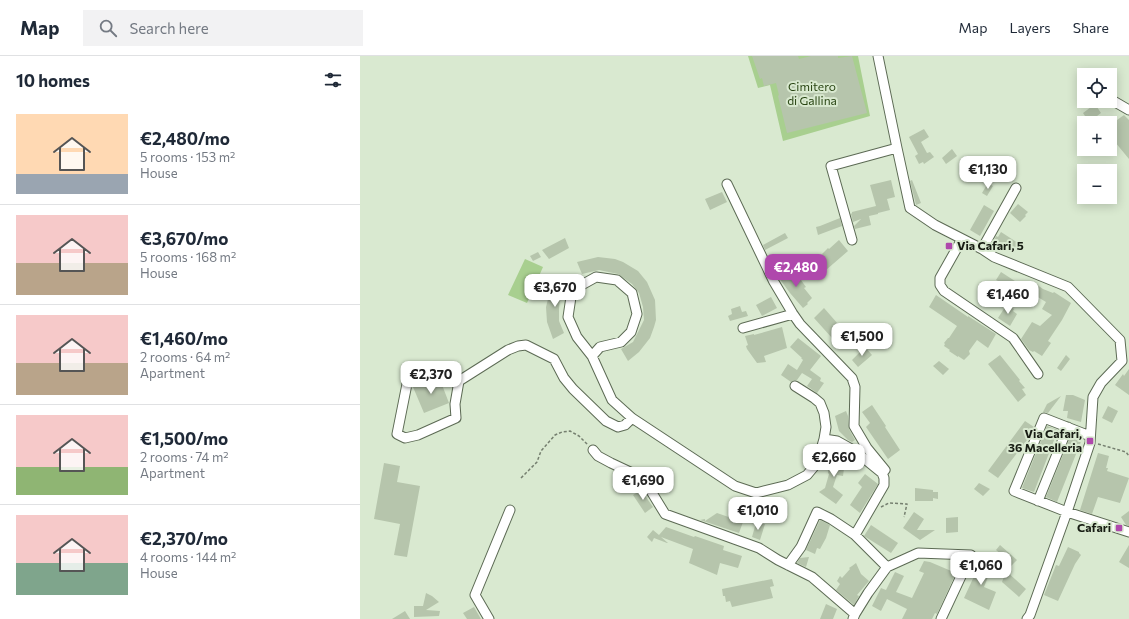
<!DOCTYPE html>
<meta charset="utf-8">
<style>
body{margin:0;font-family:Commissioner,sans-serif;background:#f2f2f3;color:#1f2937;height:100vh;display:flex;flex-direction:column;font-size:15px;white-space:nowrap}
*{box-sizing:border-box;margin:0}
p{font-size:13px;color:#747a83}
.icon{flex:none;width:22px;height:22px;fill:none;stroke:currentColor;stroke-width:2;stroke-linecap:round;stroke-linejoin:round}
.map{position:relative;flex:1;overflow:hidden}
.side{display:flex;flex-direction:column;background:#fff;width:360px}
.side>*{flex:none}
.fabs{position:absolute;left:717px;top:12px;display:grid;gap:8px}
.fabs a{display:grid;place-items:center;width:40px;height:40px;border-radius:0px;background:#fff;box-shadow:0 2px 10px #0003;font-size:20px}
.price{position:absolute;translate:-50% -34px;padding:0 9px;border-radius:8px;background:#fff;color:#222;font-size:13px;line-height:26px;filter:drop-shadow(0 1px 2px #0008)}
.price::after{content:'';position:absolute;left:50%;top:24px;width:12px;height:9px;margin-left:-6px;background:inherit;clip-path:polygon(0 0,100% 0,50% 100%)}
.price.selected{background:#af48ac;color:#fff}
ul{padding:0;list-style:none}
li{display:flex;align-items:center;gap:12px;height:100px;padding:0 16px}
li+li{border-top:1px solid #e0e1e3}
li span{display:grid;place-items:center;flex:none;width:112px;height:80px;border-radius:0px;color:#555}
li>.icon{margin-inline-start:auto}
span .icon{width:48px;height:48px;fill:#fffc;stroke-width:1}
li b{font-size:17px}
h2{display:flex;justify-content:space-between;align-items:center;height:48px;padding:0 16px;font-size:17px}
header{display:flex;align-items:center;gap:24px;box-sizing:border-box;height:56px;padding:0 20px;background:#fff;border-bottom:1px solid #e0e1e3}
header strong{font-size:19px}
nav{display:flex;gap:22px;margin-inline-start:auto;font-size:14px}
.search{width:280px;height:36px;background:#f2f2f3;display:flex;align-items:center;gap:10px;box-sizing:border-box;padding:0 14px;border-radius:0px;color:#747a83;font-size:15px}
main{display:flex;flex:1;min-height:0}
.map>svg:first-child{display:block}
.green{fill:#a8cf8f}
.building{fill:#b6c5ac}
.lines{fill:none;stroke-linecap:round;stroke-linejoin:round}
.minor-casing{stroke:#5c6a54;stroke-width:11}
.path{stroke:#757f6f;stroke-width:1.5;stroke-dasharray:3 2;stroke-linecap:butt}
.minor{stroke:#fff;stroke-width:9}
.poi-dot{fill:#af48ac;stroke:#d9e9d0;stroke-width:1.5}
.labels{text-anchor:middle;stroke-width:4;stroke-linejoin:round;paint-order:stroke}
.park-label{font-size:12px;fill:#284412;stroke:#d9e9d0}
.poi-label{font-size:12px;font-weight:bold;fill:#171c13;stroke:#d9e9d0;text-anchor:end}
</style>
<header>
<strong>Map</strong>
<div class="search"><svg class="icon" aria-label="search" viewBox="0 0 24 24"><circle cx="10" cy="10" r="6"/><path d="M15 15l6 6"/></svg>Search here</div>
<nav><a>Map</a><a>Layers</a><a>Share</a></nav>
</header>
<main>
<section class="side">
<h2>10 homes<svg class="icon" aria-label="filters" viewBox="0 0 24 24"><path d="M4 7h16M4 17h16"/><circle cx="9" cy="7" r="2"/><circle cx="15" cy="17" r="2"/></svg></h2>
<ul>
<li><span style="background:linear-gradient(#ffd9b3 75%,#9aa5b1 0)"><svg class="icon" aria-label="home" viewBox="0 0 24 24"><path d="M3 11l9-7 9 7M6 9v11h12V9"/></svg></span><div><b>€2,480/mo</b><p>5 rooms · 153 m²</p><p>House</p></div></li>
<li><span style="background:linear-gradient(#f6c9c9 60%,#b9a48a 0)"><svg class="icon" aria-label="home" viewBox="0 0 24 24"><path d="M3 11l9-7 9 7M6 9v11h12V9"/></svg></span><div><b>€3,670/mo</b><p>5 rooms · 168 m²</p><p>House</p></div></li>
<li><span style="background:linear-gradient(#f6c9c9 60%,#b9a48a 0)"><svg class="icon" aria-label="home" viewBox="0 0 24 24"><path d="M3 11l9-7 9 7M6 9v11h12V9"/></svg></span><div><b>€1,460/mo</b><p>2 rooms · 64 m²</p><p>Apartment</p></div></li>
<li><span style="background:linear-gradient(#f6c9c9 65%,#8fb573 0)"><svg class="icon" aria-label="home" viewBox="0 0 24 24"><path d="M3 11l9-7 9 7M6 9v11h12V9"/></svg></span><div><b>€1,500/mo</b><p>2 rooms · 74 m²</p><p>Apartment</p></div></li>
<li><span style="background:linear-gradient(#f6c9c9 60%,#7fa58c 0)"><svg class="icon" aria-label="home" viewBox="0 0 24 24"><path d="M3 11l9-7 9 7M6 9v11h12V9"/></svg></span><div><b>€2,370/mo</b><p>4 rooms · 144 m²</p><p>House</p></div></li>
</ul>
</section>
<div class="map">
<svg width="769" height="563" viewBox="0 0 769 563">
<rect width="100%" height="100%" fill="#d9e9d0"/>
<path class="green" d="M388,0h110l12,60 -87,25 -13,-56 -12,3z
M165,203l18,8 -16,36 -19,-8z"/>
<path class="building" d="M392,0h46l1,3 12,-3h27v2l14,-2 15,57 -80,20 -9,-37 1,-1 -3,-12 -12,3 -2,-8 -2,1z
M735,48l6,9 -12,9 -6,-9z
M764,59l5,5v39l-14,-17 1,-1 -2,-3h1l-5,-6v-7z
M564,73l5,8 -8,5 6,11 3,-1 4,5 -10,7 -1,-2 -4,2 -4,-8 3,-2 -9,-17z
M592,93l5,7 -11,8 -4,-6z
M531,124l4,17 -8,2 3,11 -12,3v1l-9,2 2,9 -16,4 -1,-3 7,-7 -8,3 -2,-8 1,-1v-1l24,-6 -6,-21z
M552,124l9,23 -5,2 -6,-24z
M628,127l5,3 -6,10 -5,-3z
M362,136l5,10 -17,8 -5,-11z
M658,148l10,8 -3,3 1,1 -6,6 -10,-9z
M624,149l10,6 -14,25 -10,-6z
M480,162l2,8 -24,9 -2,-8 4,-1z
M641,176l17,11 -6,10 -18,-12 2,-5 2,1z
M425,177l3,5 -23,12 -2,-5z
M205,182l4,10 -20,11 -7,-9z
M479,184l9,11 -22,19 -4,2 -5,-13 6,-3 -1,-2 6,-6 1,1z
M178,196l3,5 -8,4 -3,-5z
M238,201l17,2 8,3 15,9 9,11 8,18 1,20 -2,7 -4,11 -11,14 -11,9 -7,-12 12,-7 11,-22 -1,-13 -4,-14 -7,-9 -14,-10 -19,-4 -17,4 -5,-12z
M433,213l13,18 -2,1 8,10 -5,5 1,1 -5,4 -13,-15 -11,-15z
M641,216l25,16 -6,8 -22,-13 2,-1 -4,-2z
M198,222l10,8 -8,12 -1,11v12l5,12 -11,6 -6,-17 -1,-15 4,-16z
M676,228l7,5 10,4 1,-1 17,11 -9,17 -14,21 3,2 -9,13 -8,-5 -1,1 -4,-2 -8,-11 11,-17 8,4 12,-11 -10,-6 4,-7 -10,-6 -3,1v-3l-2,-1z
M576,239l32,22v-1l28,18 -8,14 -11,-8 -8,11 1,3 -6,6 -6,-4v1l-9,-6 1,-1 -6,-4 1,-2 -1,-1 4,-5h1l8,-12 -28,-19z
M411,241l6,11 -15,8 -6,-11z
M647,248l7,5 -1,2 4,3 -7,12 -12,-8z
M380,250l2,6 4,-1 2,5 -18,5 -2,-5 4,-2 -1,-5z
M464,252l14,16h-2l8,9 4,-1 3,4 -5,5 1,1 -6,6 -27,-30z
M422,271l5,21 -23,8 2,6 -9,1 -10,-14 -1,-3 2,-1 -3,-9 9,-2v1z
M438,282l23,18 -11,14 11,8 -1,3 4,2 -7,10 -10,-7 5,-7 -10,-6 -5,7 -6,2 -10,-7 7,-11 9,6 6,-10 -2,-2h1l-12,-11z
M505,291l7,8 -14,12 -6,-7z
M640,299l20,25 -1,1 6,7 -3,1 4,6 -8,7 -30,-38z
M706,299l4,4 -9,12 -4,-3z
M579,305l10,8 -6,6 -10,-9z
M769,313v26l-14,-10 8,-11 1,2z
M79,321l10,26 -25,10 -11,-26z
M706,339h7l12,5 -4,22 -14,-4 1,-7h-5z
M701,340l-13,17 -5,-1 4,-8z
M512,349l14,21 -1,1 15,23 -12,9 -22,-32 4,-4 -8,-11z
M748,350l10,5 -6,12 -10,-5z
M486,355l2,5 1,13 6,11 -3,2 -4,-2 -9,-9 -4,-15z
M665,365l9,6 -4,9 -32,42 -10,-7z
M687,370l11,4 -24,62 -12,-4z
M711,379l11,4 -25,63 -11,-5z
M738,397l11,3 -3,12h2l-1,3 22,7 -9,25 -22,-6 -6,17 -12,-4z
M470,400h12l3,5 -2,15 -6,-1 -4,12 10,8 -7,9 -17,-12 6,-4 4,-14 -1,-1z
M24,407l16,3 -3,16 23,4 -13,71 -13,-2 6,-31 -26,-5z
M505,418l13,10 -18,29 -10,-8 12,-18 -4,-4z
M619,427l11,6 -7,7 -9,-7z
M555,432l18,2v2h5v7l-5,-1v3h-18z
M281,434l12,17 -8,6 -12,-18z
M769,455v15l-3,-1 -5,-8z
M554,456l10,7 -7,11h18l-15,10 -17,-12z
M357,457l26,9 -4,11 -39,-13 5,-1v2z
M598,461v15l-12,1v-15z
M460,464l10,5 -4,13 -6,11 -3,-1 -2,6 -9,-4z
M396,467l9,1 -5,16 -8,-3z
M511,469l27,18 -7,10 -27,-17z
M306,471l28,10 1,-1 29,10 -1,4 19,6 -4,12 -18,-5 -3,12 -28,-12 4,-14 -32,-12 7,6h-1l-13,-5 -2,4 -5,-5 6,-7 6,5z
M640,489l17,15 -11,11 20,18 -7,8 -17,-15 4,-11 -10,-10 6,-6 -6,-5z
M769,489v23l-10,-6z
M708,491l11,5v1l2,2 -6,9 -17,37 -14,-6 12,-30 3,1z
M449,501l-3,10 -9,-4 3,-5z
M623,501l11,5 -10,25 12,5 -7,18 -25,-12z
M564,505l6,1 26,11 -19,41 -2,-1 -3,6h-30l5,-10 -20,-10 -6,12 -9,-5 9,-18 5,2 9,-18 9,4 -8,16 16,6 12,-25 -5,-2z
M496,507l5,11 8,7 -12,14 2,1 -5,9 -18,-15 4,-6 -3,-3 3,-5 2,2 8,-9 -1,-1 3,-2z
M412,523l2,7 -4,1 3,11 -41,9 -2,-6 -4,1 -1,-6h-2l-1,-7z
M66,537l6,3 7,6 -13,8 14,1 -1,5 -25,1v-11h9z
M466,548l11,5 -4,10h-13z
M114,551l7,12h-14l-4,-6z
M45,555l5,8h-18z"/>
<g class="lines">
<defs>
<path id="minor" d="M518,0l19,92 13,60 25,17 47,24 12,8 74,30 52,53 2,21 -21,22 -8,14 -3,46 -23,69 -37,103 -3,4
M750,43l19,11
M367,128l47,98 19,32 7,10 52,54 3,9 -1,39 13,22 18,22 -3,3
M602,183l-22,39v7l4,6 69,47 25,36
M492,184l-21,-74 66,-18
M622,193l34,-61
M383,272l50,-14
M232,300l8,-9 21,-5 10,-10 6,-18 -5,-21 -15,-13 -21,-3 -18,10 -7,10 -3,20 9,20 15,19 20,44 20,18 103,68 21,7 32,-8 19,-10 10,-12 7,-24 2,-12 -2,-14 -4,-10 -6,-5 -19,-12
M81,311l9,5 9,9 -4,23 1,14 -38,17 -13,3 -8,-4 10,-50 5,-4z
M99,325l49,-31 10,-4 8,-1 28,14 10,19 9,11 33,32 12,6 7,-2 7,-7
M730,380l-46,-18 -30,73 53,21 62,20
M464,383l13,2 18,10 27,22 2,5v7l-29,50
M233,394l5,6 13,7 32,15 22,36 94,34 19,12 34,17 43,37
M678,445l30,-74
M428,509l13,-18 16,-35 14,7 24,16 32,32
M129,563l-14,-24 35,-85
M493,563l2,-5 13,-21 19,-26 31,-14 53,2 -30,64"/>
</defs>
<use href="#minor" class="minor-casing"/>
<path class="path" d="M738,388l28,8 3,4
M161,422l16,-16 4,-11 14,-16 7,-3 8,-1 9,5 9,9
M521,451l8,-4 18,1 -3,13"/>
<use href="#minor" class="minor"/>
</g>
<g class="poi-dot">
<rect x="585" y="186" width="8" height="8" rx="2"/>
<rect x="726" y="381" width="8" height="8" rx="2"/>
<rect x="755" y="468" width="8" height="8" rx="2"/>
</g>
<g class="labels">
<g class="park-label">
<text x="452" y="35">Cimitero<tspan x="452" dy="14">di Gallina</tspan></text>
</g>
<g class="poi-label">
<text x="597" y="194" text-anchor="start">Via Cafari, 5</text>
<text x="722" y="382">Via Cafari,<tspan x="722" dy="14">36 Macelleria</tspan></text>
<text x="751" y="476">Cafari</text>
</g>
</g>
</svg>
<div class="fabs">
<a><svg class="icon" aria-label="locate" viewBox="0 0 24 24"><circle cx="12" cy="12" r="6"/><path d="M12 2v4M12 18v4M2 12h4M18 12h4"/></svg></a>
<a>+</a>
<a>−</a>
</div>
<b class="price" style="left:628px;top:134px">€1,130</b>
<b class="price selected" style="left:436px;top:232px">€2,480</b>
<b class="price" style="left:195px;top:252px">€3,670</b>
<b class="price" style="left:648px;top:259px">€1,460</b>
<b class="price" style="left:502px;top:301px">€1,500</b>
<b class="price" style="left:71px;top:339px">€2,370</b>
<b class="price" style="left:474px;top:422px">€2,660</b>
<b class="price" style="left:283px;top:445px">€1,690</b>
<b class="price" style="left:398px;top:475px">€1,010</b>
<b class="price" style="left:621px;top:530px">€1,060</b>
</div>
</main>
